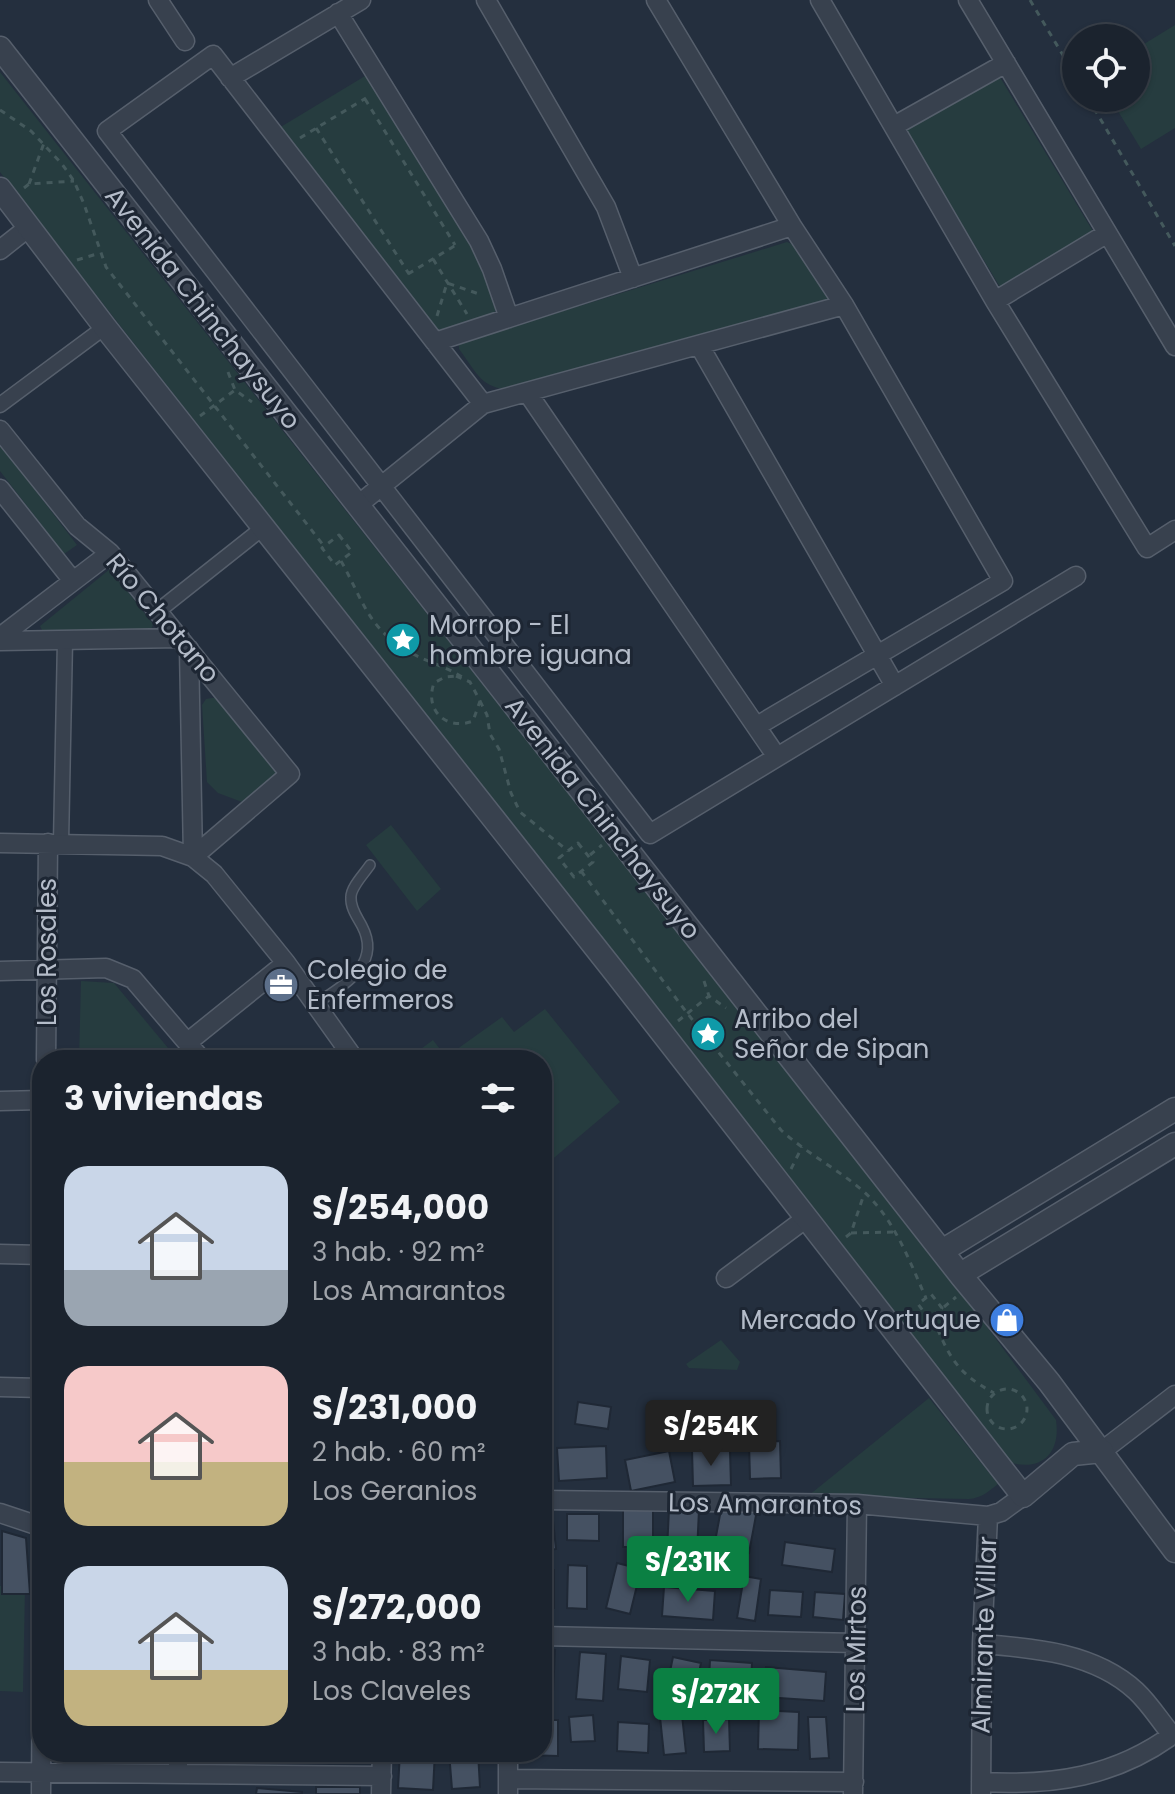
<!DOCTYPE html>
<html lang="es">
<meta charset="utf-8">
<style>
body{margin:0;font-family:Poppins,sans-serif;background:#282f3a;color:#f1f3f6;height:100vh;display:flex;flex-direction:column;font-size:30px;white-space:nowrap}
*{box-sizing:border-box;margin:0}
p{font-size:26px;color:#a0a4aa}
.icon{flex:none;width:44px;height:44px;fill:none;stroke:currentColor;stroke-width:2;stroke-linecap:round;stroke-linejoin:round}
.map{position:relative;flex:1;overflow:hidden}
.details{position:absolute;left:32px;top:1050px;width:520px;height:712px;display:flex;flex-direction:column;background:#1b232e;border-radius:32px;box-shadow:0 2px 6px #0004,0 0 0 2px #39404a}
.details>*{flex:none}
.buttons{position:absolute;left:1062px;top:24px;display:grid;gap:16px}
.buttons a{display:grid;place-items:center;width:88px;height:88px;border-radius:50%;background:#1b232e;box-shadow:0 2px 6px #0004,0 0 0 2px #39404a;font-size:40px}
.price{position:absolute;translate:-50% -68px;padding:0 18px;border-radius:8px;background:#0b8043;color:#fff;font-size:26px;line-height:52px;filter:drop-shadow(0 2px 4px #0008)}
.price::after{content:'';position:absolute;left:50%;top:48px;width:24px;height:18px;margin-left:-12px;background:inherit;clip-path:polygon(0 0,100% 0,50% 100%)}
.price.current{background:#222;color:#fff}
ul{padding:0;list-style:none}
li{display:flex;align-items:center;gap:24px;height:200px;padding:0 32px}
li span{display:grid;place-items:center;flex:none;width:224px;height:160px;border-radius:24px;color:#555}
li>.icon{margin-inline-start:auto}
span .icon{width:96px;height:96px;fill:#fffc;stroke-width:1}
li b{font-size:34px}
h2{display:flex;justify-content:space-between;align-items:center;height:96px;padding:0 32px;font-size:34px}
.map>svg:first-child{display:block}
.green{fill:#263c3f}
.building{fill:#455162;stroke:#1f2835;stroke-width:2}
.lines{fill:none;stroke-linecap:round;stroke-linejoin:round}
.service-casing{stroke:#565f6c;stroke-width:12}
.pedestrian-casing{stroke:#565f6c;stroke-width:17}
.minor-casing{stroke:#565f6c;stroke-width:21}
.tertiary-casing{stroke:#565f6c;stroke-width:25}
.path{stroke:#44595c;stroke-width:3;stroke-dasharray:6 6;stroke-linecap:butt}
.service{stroke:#38414e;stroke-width:9}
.pedestrian{stroke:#38414e;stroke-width:14}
.minor{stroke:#38414e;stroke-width:18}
.tertiary{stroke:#38414e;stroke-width:22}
.labels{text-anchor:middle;stroke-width:6;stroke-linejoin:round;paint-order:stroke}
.street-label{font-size:26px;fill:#b4bcc9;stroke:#1d2633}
.poi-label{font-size:26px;fill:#b4bcc9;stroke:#1d2633;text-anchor:start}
</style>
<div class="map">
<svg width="1175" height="1794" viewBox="0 0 1175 1794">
<rect width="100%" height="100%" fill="#242f3e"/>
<path class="green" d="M1175,25v103l-34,21 -31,-51h26v-49z
M0,72l956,1213 100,135c5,34 -15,52 -48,42l-1008,-1290z
M370,73l91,149 36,80 -3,14 -55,16 -160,-204z
M998,74l96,159 -90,56 -4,-2 -95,-157z
M787,242l7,3 36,46 -2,13 -307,87c-40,-2 -40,-12 -62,-42v-6z
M0,444l77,101 -13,9 -64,-83z
M110,569l43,55 -3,9 -106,1 -4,-8z
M212,698h7l58,76 -35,28 -24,-9 -11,-11 -5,-77 4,-6z
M391,825l50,64 -24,22 -51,-66z
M81,981l33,2 64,77h-99z
M545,1009l75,93 -78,66v-108h-136l27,-20 13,17 56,-40 12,15z
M721,1340l19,22 -3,8 -48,-2 -3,-4z
M929,1398l69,86c-10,8 -17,14 -29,15l-161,-3z
M25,1585l-2,107 -23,-1v-105z"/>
<path class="building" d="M578,1402l33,5 -3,22 -33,-5z
M780,1441l1,37 -31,1 -1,-37z
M606,1446l1,32 -48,3 -2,-33z
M692,1450h38l1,35 -38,1z
M669,1451l6,31 -44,9 -6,-31z
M722,1504l35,6 -8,43 -35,-6z
M623,1507h30v40h-30z
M669,1509l30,1 -2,42 -30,-2z
M567,1514h32v27l-32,-1z
M553,1521l3,28 -14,2v-29z
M2,1531l24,7 4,56h-28z
M785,1542l50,7 -3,23 -50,-7z
M617,1563l24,6 -11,45 -24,-6z
M568,1565l19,1v43l-20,-1z
M542,1570h12v38h-12z
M744,1576l17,3 -6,42 -18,-3z
M664,1587l51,4 -2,29 -51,-4z
M770,1590l33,2 -2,25 -33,-2z
M815,1592l30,2 -2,26 -30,-3z
M542,1649l13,1 -2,41h-11z
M580,1652l26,2 -3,47 -27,-2z
M621,1656l29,4 -3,32 -29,-3z
M673,1657l28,6 -8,39 -28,-7z
M710,1660l42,3 -2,36 -42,-3z
M766,1667l60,5 -2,29 -60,-4z
M759,1710l40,2 -1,38 -40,-1z
M593,1715l2,26 -24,1 -2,-25z
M682,1715l4,38 -22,2 -4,-38z
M808,1717h18l3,41 -19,1z
M729,1719l1,32 -26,1 -1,-32z
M542,1720h16v36l-34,-1v-3h18z
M618,1722l31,2 -1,29 -31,-2z
M400,1752h35l-2,38 -35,-2z
M449,1752h29l2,35 -28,2z
M316,1787h44v7h-44z
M257,1788l45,4v2h-46z"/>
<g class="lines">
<defs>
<path id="service" d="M317,1003c28,-19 65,-39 45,-77 -4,-8 -12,-18 -11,-29 0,-10 13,-23 19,-32"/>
<path id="pedestrian" d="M0,405l105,-78
M158,611l106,-84
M61,843l4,-203"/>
<path id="minor" d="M158,0l27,41
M486,0l120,207 27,71
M656,0l136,226 52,79 159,276 -246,145
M820,0l175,301 152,247 28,-18
M968,0l207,346
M338,13l141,228 13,28 17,49
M230,78l131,-78
M894,126l112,-63
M0,250l29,-23
M995,301l111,-67
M844,305l-361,99 -270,-349 -106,76 543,703 426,-258
M435,342l357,-116
M699,345l196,341
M527,392l250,365
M0,430l77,96 33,27 180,221 -97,83
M0,489l73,92
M358,505l125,-101
M0,637l110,-84
M0,641l180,-3
M189,649l4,208
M0,843l162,3 31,11 21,17 72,89 69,97
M0,971l106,-3 27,11 69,81
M188,1042l98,-79
M46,1060l2,-217
M0,1101l42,-1
M0,1254l42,1
M726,1278l79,-59
M0,1387l42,1
M1102,1451l73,-56
M542,1500l315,4 131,12
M0,1513l42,14
M542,1636l315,7
M982,1644c53,4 113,9 154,47 14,13 24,30 36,44
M0,1772l382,4
M178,1774v-22
M508,1779l346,3
M981,1782c72,4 135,-5 194,-49
M853,1793l4,-289
M41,1794l1,-154
M381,1794l1,-42
M508,1794v-42
M981,1794l1,-150 6,-128 13,-4 22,-16"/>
<path id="tertiary" d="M0,48l962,1229 87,105 126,169
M0,189l105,138 509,644 409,525 50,-42 29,-3
M942,1251l233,-142
M961,1274l214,-130"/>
</defs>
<use href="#service" class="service-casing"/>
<use href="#pedestrian" class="pedestrian-casing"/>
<use href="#minor" class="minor-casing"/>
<use href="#tertiary" class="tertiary-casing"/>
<path class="path" d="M1030,0l46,77
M1088,98l87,148
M365,99l90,146
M0,110l31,21 31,33 12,17 10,23 22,63 218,279
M316,128l93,146
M300,138l66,-40
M29,184l15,-41
M24,188l5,-4 45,-3
M433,259l34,55
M77,260l23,-7
M408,274l48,-29
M437,316l10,-33 35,12
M228,372l7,18 17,12
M200,416l35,-26
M339,535l13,17 -17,13 -13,-17z
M341,561c20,35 26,66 65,89 18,11 39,16 56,27
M456,676l14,6 10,19 -7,20c-26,10 -49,-10 -39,-38l11,-6z
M480,701l7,14 3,19 9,15 12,44 9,19 48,39
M578,843l15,19 -19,15 -15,-19z
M590,855l12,-10
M581,871l106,142 94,117c25,23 55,38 81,60 32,28 47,70 64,108
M704,981l5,15 17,12
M678,1021l31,-25
M791,1169l11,-22
M851,1233l44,-1
M846,1237l5,-4 13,-39
M944,1307l12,-10
M932,1316l10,-8 -11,-14 -13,10 11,15 3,-3c17,40 23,56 62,77
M916,1328l13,-9
M987 1409a20 20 0 1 1 40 0a20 20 0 1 1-40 0Z"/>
<use href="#service" class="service"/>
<use href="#pedestrian" class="pedestrian"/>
<use href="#minor" class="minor"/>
<use href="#tertiary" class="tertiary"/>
</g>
<defs>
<symbol id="sight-disc" viewBox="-11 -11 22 22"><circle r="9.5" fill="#0f9aa8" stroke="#1d2633"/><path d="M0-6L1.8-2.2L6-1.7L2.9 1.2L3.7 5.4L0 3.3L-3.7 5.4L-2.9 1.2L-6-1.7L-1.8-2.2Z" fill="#fff"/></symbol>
<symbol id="office-disc" viewBox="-11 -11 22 22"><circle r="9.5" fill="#5c6f8a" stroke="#1d2633"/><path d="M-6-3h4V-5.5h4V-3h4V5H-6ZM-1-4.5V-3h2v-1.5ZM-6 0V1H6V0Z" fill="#fff"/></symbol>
<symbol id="shop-disc" viewBox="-11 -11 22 22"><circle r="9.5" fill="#3f7fe0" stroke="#1d2633"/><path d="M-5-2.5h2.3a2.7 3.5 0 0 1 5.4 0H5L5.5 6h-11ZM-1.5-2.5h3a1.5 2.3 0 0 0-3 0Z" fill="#fff"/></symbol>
</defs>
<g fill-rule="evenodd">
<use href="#sight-disc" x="383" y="620" width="40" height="40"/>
<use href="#office-disc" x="261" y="965" width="40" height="40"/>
<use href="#sight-disc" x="688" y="1014" width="40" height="40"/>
<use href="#shop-disc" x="987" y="1300" width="40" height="40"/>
</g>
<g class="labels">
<g class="street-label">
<text transform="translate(203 308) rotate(52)" y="9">Avenida Chinchaysuyo</text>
<text transform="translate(163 618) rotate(50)" y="9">Río Chotano</text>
<text transform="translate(603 818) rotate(52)" y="9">Avenida Chinchaysuyo</text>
<text transform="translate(47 952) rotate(-90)" y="9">Los Rosales</text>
<text transform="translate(765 1504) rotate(1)" y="9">Los Amarantos</text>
<text transform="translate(984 1635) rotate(-88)" y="9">Almirante Villar</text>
<text transform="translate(856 1649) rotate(-89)" y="9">Los Mirtos</text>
</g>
<g class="poi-label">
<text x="429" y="634">Morrop - El<tspan x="429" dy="30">hombre iguana</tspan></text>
<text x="307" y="979">Colegio de<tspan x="307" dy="30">Enfermeros</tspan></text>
<text x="734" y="1028">Arribo del<tspan x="734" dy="30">Señor de Sipan</tspan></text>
<text x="981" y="1329" text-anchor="end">Mercado Yortuque</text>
</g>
</g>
</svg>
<div class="buttons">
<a><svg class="icon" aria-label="locate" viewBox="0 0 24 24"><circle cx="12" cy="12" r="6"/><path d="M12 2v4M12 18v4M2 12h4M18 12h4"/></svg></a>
</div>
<b class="price current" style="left:711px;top:1468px">S/254K</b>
<b class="price" style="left:688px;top:1604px">S/231K</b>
<b class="price" style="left:716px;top:1736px">S/272K</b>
<section class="details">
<h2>3 viviendas<svg class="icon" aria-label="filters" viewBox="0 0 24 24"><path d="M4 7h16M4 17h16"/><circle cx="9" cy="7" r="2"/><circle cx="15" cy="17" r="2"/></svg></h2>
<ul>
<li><span style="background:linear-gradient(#c9d6e8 65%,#9aa5b1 0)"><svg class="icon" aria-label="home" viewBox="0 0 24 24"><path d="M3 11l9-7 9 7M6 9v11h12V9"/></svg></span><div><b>S/254,000</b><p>3 hab. · 92 m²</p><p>Los Amarantos</p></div></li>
<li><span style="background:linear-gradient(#f6c9c9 60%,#c2b280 0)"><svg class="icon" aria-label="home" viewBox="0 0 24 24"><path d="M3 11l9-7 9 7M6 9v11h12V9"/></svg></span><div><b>S/231,000</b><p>2 hab. · 60 m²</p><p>Los Geranios</p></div></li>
<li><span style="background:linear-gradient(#c9d6e8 65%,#c2b280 0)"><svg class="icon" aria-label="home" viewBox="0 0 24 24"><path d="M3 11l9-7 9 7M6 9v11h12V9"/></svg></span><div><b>S/272,000</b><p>3 hab. · 83 m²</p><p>Los Claveles</p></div></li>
</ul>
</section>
</div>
